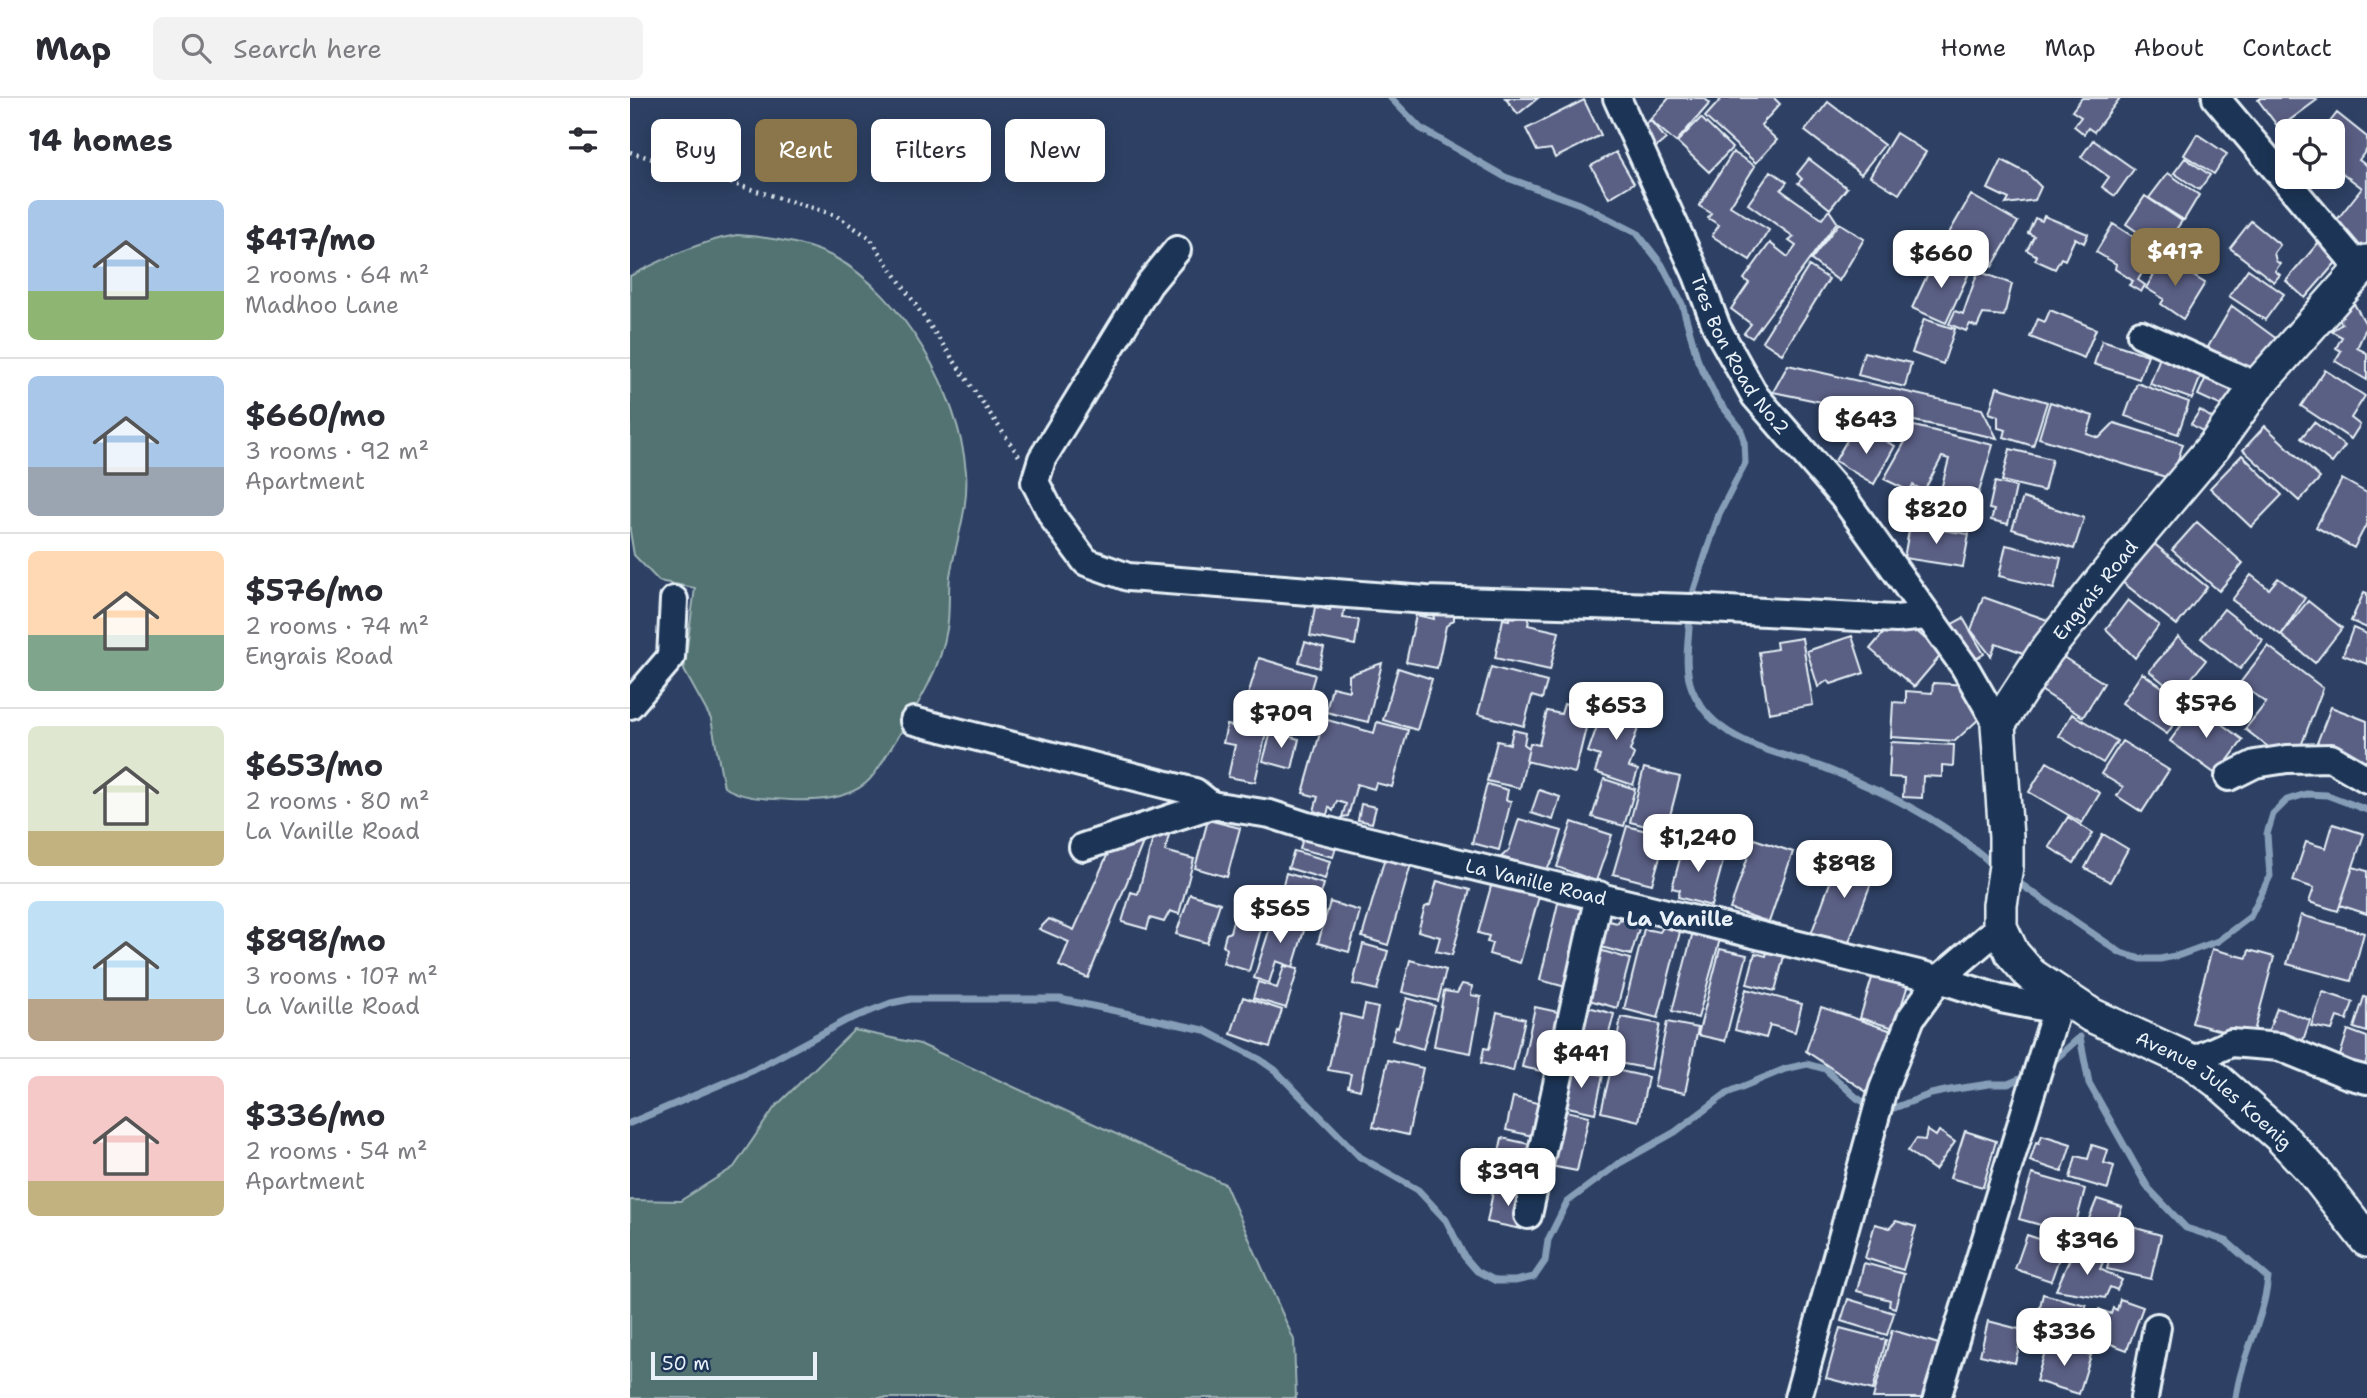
<!DOCTYPE html>
<meta charset="utf-8">
<style>
body{margin:0;font-family:"Shantell Sans",sans-serif;background:#f2f2f3;color:#2b2b33;height:100vh;display:flex;flex-direction:column;font-size:26px;white-space:nowrap}
*{box-sizing:border-box;margin:0}
p{font-size:23px;color:#7c7c81}
.icon{flex:none;width:38px;height:38px;fill:none;stroke:currentColor;stroke-width:2;stroke-linecap:round;stroke-linejoin:round}
.map{position:relative;flex:1;overflow:hidden}
.panel{display:flex;flex-direction:column;background:#fff;width:630px}
.panel>*{flex:none}
.banner{position:absolute;left:21px;top:21px;width:665px;height:63px;display:flex;gap:14px}
.fabs{position:absolute;left:1645px;top:21px;display:grid;gap:14px}
.fabs a{display:grid;place-items:center;width:70px;height:70px;border-radius:10px;background:#fff;box-shadow:0 4px 18px #0003;font-size:35px}
.scale{position:absolute;left:21px;bottom:18px;width:166px;box-sizing:border-box;padding-left:7px;border:4px solid #e8f1f8;border-top:0;font-size:19px;line-height:24px;white-space:nowrap;color:#e8f1f8;-webkit-text-stroke:5px #1d3557;paint-order:stroke}
.price{position:absolute;translate:-50% -60px;padding:0 16px;border-radius:14px;background:#fff;color:#222;font-size:23px;line-height:46px;filter:drop-shadow(0 2px 4px #0008)}
.price::after{content:'';position:absolute;left:50%;top:42px;width:21px;height:16px;margin-left:-10px;background:inherit;clip-path:polygon(0 0,100% 0,50% 100%)}
.price.on{background:#8a764a;color:#fff}
ul{padding:0;list-style:none}
li{display:flex;align-items:center;gap:21px;height:175px;padding:0 28px}
li+li{border-top:2px solid #e1e1e2}
li span{display:grid;place-items:center;flex:none;width:196px;height:140px;border-radius:10px;color:#555}
li>.icon{margin-inline-start:auto}
span .icon{width:84px;height:84px;fill:#fffc;stroke-width:1}
li b{font-size:30px}
h2{display:flex;justify-content:space-between;align-items:center;height:84px;padding:0 28px;font-size:30px}
.tag{padding:0 24px;border-radius:10px;background:#fff;box-shadow:0 4px 18px #0003;font-size:24px;line-height:63px}
.tag.on{background:#8a764a;color:#fff}
header{display:flex;align-items:center;gap:42px;box-sizing:border-box;height:98px;padding:0 35px;background:#fff;border-bottom:2px solid #e1e1e2}
header strong{font-size:33px}
nav{display:flex;gap:38px;margin-inline-start:auto;font-size:24px}
.search{width:490px;height:63px;background:#f2f2f3;display:flex;align-items:center;gap:18px;box-sizing:border-box;padding:0 24px;border-radius:10px;color:#7c7c81;font-size:26px}
main{display:flex;flex:1;min-height:0}
.map>svg:first-child{display:block}
.green{fill:#527272;stroke:#9db2b5;stroke-width:2}
.lines{fill:none;stroke-linecap:round;stroke-linejoin:round}
.stream{stroke:#879eb8;stroke-width:7}
.building{fill:#5a5f84;stroke:#e8f1f8;stroke-width:2}
.minor-casing{stroke:#e8f1f8;stroke-width:32}
.tertiary-casing{stroke:#e8f1f8;stroke-width:38}
.path{stroke:#e8f1f8;stroke-width:4.5;stroke-dasharray:2 5;stroke-linecap:butt}
.minor{stroke:#1d3557;stroke-width:26}
.tertiary{stroke:#1d3557;stroke-width:33}
.labels{text-anchor:middle;stroke-width:7;stroke-linejoin:round;paint-order:stroke}
.street-label{font-size:19px;fill:#e8f1f8;stroke:#1d3557}
.neighbourhood-label{font-size:21px;font-weight:bold;fill:#e8f1f8;stroke:#1d3557}
</style>
<header>
<strong>Map</strong>
<div class="search"><svg class="icon" aria-label="search" viewBox="0 0 24 24"><circle cx="10" cy="10" r="6"/><path d="M15 15l6 6"/></svg>Search here</div>
<nav><a>Home</a><a>Map</a><a>About</a><a>Contact</a></nav>
</header>
<main>
<section class="panel">
<h2>14 homes<svg class="icon" aria-label="filters" viewBox="0 0 24 24"><path d="M4 7h16M4 17h16"/><circle cx="9" cy="7" r="2"/><circle cx="15" cy="17" r="2"/></svg></h2>
<ul>
<li><span style="background:linear-gradient(#a9c7e8 65%,#8fb573 0)"><svg class="icon" aria-label="home" viewBox="0 0 24 24"><path d="M3 11l9-7 9 7M6 9v11h12V9"/></svg></span><div><b>$417/mo</b><p>2 rooms · 64 m²</p><p>Madhoo Lane</p></div></li>
<li><span style="background:linear-gradient(#a9c7e8 65%,#9aa5b1 0)"><svg class="icon" aria-label="home" viewBox="0 0 24 24"><path d="M3 11l9-7 9 7M6 9v11h12V9"/></svg></span><div><b>$660/mo</b><p>3 rooms · 92 m²</p><p>Apartment</p></div></li>
<li><span style="background:linear-gradient(#ffd9b3 60%,#7fa58c 0)"><svg class="icon" aria-label="home" viewBox="0 0 24 24"><path d="M3 11l9-7 9 7M6 9v11h12V9"/></svg></span><div><b>$576/mo</b><p>2 rooms · 74 m²</p><p>Engrais Road</p></div></li>
<li><span style="background:linear-gradient(#dfe7d0 75%,#c2b280 0)"><svg class="icon" aria-label="home" viewBox="0 0 24 24"><path d="M3 11l9-7 9 7M6 9v11h12V9"/></svg></span><div><b>$653/mo</b><p>2 rooms · 80 m²</p><p>La Vanille Road</p></div></li>
<li><span style="background:linear-gradient(#bfe0f5 70%,#b9a48a 0)"><svg class="icon" aria-label="home" viewBox="0 0 24 24"><path d="M3 11l9-7 9 7M6 9v11h12V9"/></svg></span><div><b>$898/mo</b><p>3 rooms · 107 m²</p><p>La Vanille Road</p></div></li>
<li><span style="background:linear-gradient(#f6c9c9 75%,#c2b280 0)"><svg class="icon" aria-label="home" viewBox="0 0 24 24"><path d="M3 11l9-7 9 7M6 9v11h12V9"/></svg></span><div><b>$336/mo</b><p>2 rooms · 54 m²</p><p>Apartment</p></div></li>
</ul>
</section>
<div class="map">
<svg width="1737" height="1300" viewBox="0 0 1737 1300">
<rect width="100%" height="100%" fill="#2e4164"/>
<filter id="ink" filterUnits="userSpaceOnUse"><feTurbulence type="fractalNoise" baseFrequency=".0143" numOctaves="2"/><feDisplacementMap in="SourceGraphic" scale="14" xChannelSelector="R" yChannelSelector="G"/><feConvolveMatrix kernelMatrix="1 2 1 2 8 2 1 2 1" color-interpolation-filters="sRGB"/></filter>
<g filter="url(#ink)">
<path class="green" d="M107,137c32,2 68,7 97,22 69,37 126,138 132,215 3,36 -10,69 -16,104 -2,17 0,36 -3,53 -7,44 -34,83 -56,119 -8,12 -14,26 -25,35 -20,17 -51,18 -75,17 -25,-2 -45,0 -67,-13l-13,-68 -27,-49 11,-82 -36,-7 -25,-26 -4,-24v-255c34,-17 70,-35 107,-41z
M224,932l66,14 305,140 69,156 2,58h-666v-198l50,1 54,-34 41,-60z"/>
<g class="lines">
<path class="stream" d="M761,0l29,30 85,49 75,27 57,29 25,32 20,39 16,57 19,38 23,29 4,12 1,23 -26,51 -25,76 -2,13
M1060,517c-1,22 -7,52 2,74 21,52 80,62 127,77 20,7 40,17 59,25 43,20 82,43 116,75
M1383,781l108,74 20,6h19l20,-4 38,-14 32,-24 20,-41 -3,-42 6,-20 14,-14 19,-6 21,1 40,15
M1450,939l9,46 59,105 38,40 40,13 42,37c-4,42 -27,79 -32,120
M1419,967l31,-28
M0,1025l124,-53 93,-50 44,-17 20,-4h149l144,31 55,29 16,11 85,87 58,33 28,30 18,36 13,15 19,10h19l19,-4 11,-16 3,-21 19,-38 51,-38 57,-32 52,-39 58,-24 22,-5 18,5 32,29 17,10h20l37,-14 19,-4 39,-6h19l21,-9"/>
</g>
<path class="building" d="M875,0h33l-20,16z
M1039,0h35l6,5 -34,39 -26,-22z
M1092,0h52l6,6 -19,21 16,15 -21,23 -51,-46z
M1452,0h38l-26,34 -6,-4 -4,6 -10,-8 7,-9 -9,-6z
M1631,0h54l2,2 -38,28 -21,-28z
M954,2l17,35 -46,23 -4,-9 -14,2 -11,-22z
M1198,4l56,43 -23,29 -56,-43z
M1707,15l30,24v12l-8,11 8,6v82l-2,3 -33,-25 30,-38 -29,-22v-35h-10z
M1071,20l31,30 -23,24 -32,-30z
M1020,22l16,19 -12,10 -16,-19z
M1266,35l30,19 -27,42 -29,-18z
M1567,36l30,20 -13,20 -30,-19z
M1463,42l41,29 -19,27 -13,-9 7,-10 -28,-20z
M986,54l18,31 -25,15 -18,-32z
M1103,54l22,14 -25,40 39,24 -19,30 -38,-24 7,-11 -11,-7 3,-5 -12,-7z
M1555,60l25,17 -11,15 -25,-17z
M1179,61l38,29 -17,21 -32,-26 4,-4 -5,-5z
M1372,62l25,13 14,14 -6,13 -29,4 3,-5 -21,-10z
M1141,73l16,11 -6,8 41,29 7,-9 8,12 -85,116 -8,-5 7,-9 -20,-15 18,-26 -5,-4 26,-36 18,14 8,-11 -7,-5 5,-4 -46,-33z
M1538,75l31,22 -15,25 -35,-22z
M1341,97l47,27 -26,45 -47,-27z
M1515,98l37,25 -20,28 -36,-25z
M1414,118l44,18 -4,9 -9,-5 -10,22 -4,-2 -6,11 -20,-9 2,-4 -10,-6 7,-14 -6,-3 7,-15 7,3z
M1621,123l29,24 -6,8 2,8 4,3 -5,7 5,4 -6,7 -44,-34z
M1209,125l25,16 -25,42 -28,-21z
M1483,126l35,22 -2,4 7,4 -15,26 7,5 -4,7 -12,-7 4,-4 -18,-12 1,-5 -20,-12z
M1689,144l20,17 -34,39 -19,-17z
M1306,158l34,15 -24,52 -34,-15z
M1534,160l41,25 -22,36 -22,-15 3,-5 -18,-11z
M1179,168l20,13 -47,75 -20,-13z
M1618,171l36,25 -19,26 -36,-24z
M1348,173l34,13 -8,32 -21,-2 -6,13 -7,-3 -4,7 -17,-7 6,-13 8,3z
M1723,204l14,24 -10,22 10,5v27l-32,-19 6,-10 -5,-3 6,-11 -11,-6 11,-7 -7,-11z
M1602,208l49,36 -28,27 -8,4 -37,-26z
M1420,212l46,19 -12,29 -54,-21 8,-18 7,3z
M1294,221l31,10 -12,35 -31,-11z
M1472,242l46,15 -9,24 -45,-15z
M1234,254l47,11 -6,24 -47,-12z
M1530,259l42,16 -10,26 -42,-15z
M1158,267l194,44 15,29 -224,-46z
M1695,272l40,26 -14,22 9,7 -9,14 -50,-33z
M1577,277l28,12 -9,21 -28,-13z
M1507,285l52,19 -11,32 -53,-18z
M1367,289l50,15 -14,44 -29,-9 2,-7 -8,-2v-12l-9,-3z
M1420,304l43,14 -6,18 12,4 15,-15 69,21 -11,35 -133,-41z
M1570,312l16,11 -9,13 -16,-10z
M1684,324l31,24 -13,17 -31,-25z
M1284,328l79,19 -14,47 -17,-3 -8,28 -19,-5 14,-53 -7,-2 -18,34 -11,-6 -4,6 -25,-12z
M1635,328l55,52 -21,23 -56,-51z
M1239,334l26,14 -21,38 -39,-23 15,-26 13,8z
M1380,351l42,10 -8,32 -42,-10z
M1612,357l40,40 -31,32 -41,-39z
M1712,381l25,14v30l-13,25 -38,-21z
M1365,384l21,5 -8,37 -17,-4 3,-10 -5,-1z
M1298,391l9,4 -9,29 -24,-4 8,-14 6,-6 4,3z
M1393,400l61,20 -10,31 -62,-20z
M1567,424l46,41 -24,28 -47,-41z
M1280,427l59,9 -6,33 -59,-9z
M1522,444l55,45 -30,38 -56,-44z
M1376,447l55,13 -7,31 -55,-13z
M1621,477l18,14 9,-11 27,20 -24,37 -49,-35z
M1734,494l3,1v35l-16,-7z
M1353,499l70,25 -27,32 -30,-11 -5,13 -20,-26z
M1498,502l31,25 -24,33 -29,-29z
M1678,503l34,27 -27,35 -34,-28z
M701,506l14,2 -2,12 16,2 -4,25 -45,-9 5,-29 15,3z
M802,508l22,1v13l-8,6 -9,42 -31,-6 10,-47 18,4z
M1594,511l39,31 -23,29 -39,-31z
M881,513l19,4 -2,10 31,7 -9,38 -55,-12 8,-39 6,1z
M1333,520l21,36 -10,6 -22,-36z
M1263,524l19,5 30,27 -28,33 -44,-38z
M1723,530l14,6v30l-24,-9z
M1222,538l12,37 -33,11 -3,-4 -10,7 -11,-36z
M1548,539l28,23 -28,35 -29,-24z
M1172,540l11,67 -44,8 -10,-61 18,-3 -1,-7z
M675,544l19,6 -5,20 -20,-6z
M1638,548l55,42 -22,58 -25,7 -31,-24 21,-26 -26,-20z
M1430,557l44,28 -21,34 -44,-28z
M629,560l56,17 -16,54 -56,-17z
M752,565l-14,59 -42,-10 6,-25 17,4v-16z
M861,569l56,15 -5,17 -10,-3 -8,30 -46,-12z
M768,570l34,11 -15,51 -34,-10z
M1512,575l45,31 -20,30 -45,-31z
M947,584l19,5 -21,86 -49,-12 4,-18 9,2 8,-34 14,3 3,-10 7,2z
M1303,585l35,2 12,33 -25,23 -64,-4 2,-35 13,1v-12l26,2z
M977,600l25,9 -3,9 12,4 -11,31 4,3 -5,13 9,3 -5,15 -38,-13 5,-16 -12,-4z
M1566,607l47,35 -26,35 -47,-34z
M1701,609l36,14v51l-9,-13 -41,-16z
M1442,616l45,27 -14,22 -44,-27z
M694,621l50,14 3,-11 31,8 -16,57 -16,-4 -2,6 -17,-5 -9,32 -6,1 4,-13 -9,-3 -4,10 -4,-4 -2,8 -13,-4 4,-14 -15,-4z
M597,627l39,8 -11,49 -27,-5 7,-32 -12,-2z
M883,632l13,3 -2,11 5,4 -9,40 -33,-7 10,-40 13,3z
M641,634l28,7 -7,30 -29,-8z
M1492,643l47,29 -27,42 -25,-16 6,-9 -22,-13z
M1261,644l63,3 -1,21 -11,-1v12l-19,-1 -1,22 -19,-1 1,-19 -15,-1z
M1417,664l53,31 -18,30 -53,-31z
M1014,670l36,9 -14,54 -36,-9z
M974,681l31,10 -11,37 -32,-9z
M857,686l21,6 -2,10 5,1 -12,49 -27,-7z
M909,692l21,7 -7,23 -22,-7z
M731,706l15,3 -4,16 -14,-3z
M1438,719l25,16 -19,30 -25,-16z
M889,721l43,12 -9,29 -7,10 -45,-13 8,-7z
M578,722l32,8 -13,49 -32,-9z
M942,724l40,13 -16,46 -39,-14z
M1703,726l31,10 -26,77 -29,-9 5,-14 -21,-7 13,-39 20,6z
M997,728l39,10 -14,48 -39,-10z
M526,729l14,4 -5,20 29,8 -15,55 -9,-3 -6,11 -14,-4 -3,11 -25,-7 9,-30 7,2z
M676,729l33,9 -6,21 -33,-8z
M1473,736l25,15 -18,33 -25,-14z
M516,737l-58,143 -29,-12 10,-24 -30,-13 10,-10 25,11 39,-88z
M1124,741l39,13 -24,70 -39,-13z
M1054,746l41,10 -14,52 -33,-9 2,-7 -8,-2z
M1212,752l36,14 -32,86 -36,-13z
M664,753l36,10 -5,18 -37,-11z
M756,756l26,7 -24,84 -26,-8z
M1723,769l14,4v43l-27,-9z
M865,774l47,14 -22,77 -31,-9 3,-11 -5,-1 2,-6 -11,-3z
M656,775l38,11 -9,30 -37,-11z
M807,783l33,9 -18,65 -16,-4 4,-14 -22,-6 7,-24 5,-2z
M560,796l30,9 -13,40 -31,-9z
M700,804l30,9 -11,41 -31,-9z
M928,805l33,8 -18,78 -33,-9z
M646,811l12,4 -2,5 20,6 -13,43 -17,-6 -7,22 -15,-5z
M1671,817l63,18 -13,48 -64,-17z
M989,821l21,6 -9,30 -30,-8 7,-26 10,2z
M603,823l28,8 -12,42 -26,-8 4,-14 -4,-4 3,-11 4,-2z
M1035,826l16,4 -23,90 -34,-9 20,-80 16,3z
M1065,826l27,8 -24,86 -26,-7z
M733,846l25,7 -11,39 -24,-6z
M1138,850l17,4 -10,39 -28,-7 8,-31 11,3z
M966,851l34,10 -13,49 -35,-10z
M1090,851l27,6 -22,86 -27,-6z
M1582,851l35,9 2,-8 25,7 -22,82 -60,-16z
M780,862l36,10 -8,31 -36,-9z
M654,868l14,3 -12,39 -33,-10 5,-16 19,6z
M1245,870l25,6 7,14 -13,40 -34,-10z
M832,886l10,2 -1,9 10,2 -10,56 -37,-7 10,-55 13,2z
M1116,891l56,15 -7,28 -25,-7 -4,13 -31,-8z
M1693,894l30,10 -6,18 -10,-3 -5,13 -21,-4z
M613,899l39,13 -12,37 -39,-13z
M1734,899l3,1v34l-13,-4z
M777,900l28,8 -12,43 -31,-9 4,-13 2,1z
M735,907l13,3 -18,82 -12,-3 3,-13 -23,-4 13,-56 21,5z
M951,907l33,9 -14,54 -33,-8z
M905,909l32,7 -12,60 -33,-7z
M1191,909l71,24 -21,64 -65,-44z
M1647,910l33,12 -11,32 -34,-12z
M867,914l28,7 -12,52 -32,-8 3,-15 5,1z
M991,919l39,7 -9,45 -38,-7z
M1037,924l31,6 -13,65 -31,-6z
M1718,932l19,7v22l-4,11 -25,-8z
M758,962l35,8 -15,67 -35,-8z
M937,969l36,8 -8,38 -36,-8z
M981,971l37,8 -9,44 -38,-9z
M883,999l32,8 -8,32 -31,-7z
M927,1011l32,7 -12,55 -32,-6z
M1297,1032l9,6 3,-5 16,11 -20,28 -27,-19 8,-12 9,1z
M1335,1033l31,10 -13,46 -33,-9z
M1412,1037l29,9 -9,28 -32,-11 6,-19 3,1z
M872,1040l36,8 -7,28 -13,-2 -4,16 -22,-4z
M1462,1047l16,5 -4,13 10,3 -6,23 -38,-11 6,-22 12,3z
M1402,1076l53,15 -12,45 -54,-15z
M864,1089l34,7 -7,35 -34,-7z
M1467,1101l25,8 -10,29 -11,-4 -6,16 -16,-5z
M1266,1123l20,6 -13,43 -38,-12 10,-34 15,4z
M1488,1125l43,12 -10,44 -44,-10z
M1397,1137l36,12 -12,34 -36,-12z
M1444,1151l29,13 -3,7 22,11 -5,10 -7,-3 -5,11 -49,-8z
M1234,1165l40,11 -9,34 -6,-2 1,-6 -33,-9z
M1413,1196l43,11 1,16 -14,24 -10,-11 -28,-6z
M1218,1201l46,14 -7,22 -46,-14z
M1490,1201l23,8 -16,43 -38,-14 10,-27 12,5 2,-6 4,2z
M1358,1223l35,9 -8,33 -35,-8z
M1210,1230l46,12 -13,50 -47,-12z
M1262,1232l50,15 -15,53h-54z
M1418,1244l43,13 -12,39 -43,-13z"/>
<g class="lines">
<defs>
<g id="minor">
<path id="s1" d="M987,0l80,177 20,53 38,68 88,101 121,169 34,59"/>
<path d="M1586,0l145,172"/>
<path d="M547,152l-28,34 -107,175 -7,23 19,37 32,43 42,15 298,23 265,8 205,11 31,-3"/>
<path d="M1511,236l116,52"/>
<path d="M0,607l41,-48 3,-57"/>
<path d="M284,623l281,71 16,13"/>
<path d="M1599,679l26,-13 32,-5 44,-1 36,21"/>
<path id="s2" d="M453,749l128,-42 59,9 37,12 632,153 62,20 41,8 19,-12"/>
<path d="M1561,963l40,-18 49,4 68,28 19,5"/>
<path d="M898,1117l71,-320"/>
<path d="M1168,1300l85,-309 28,-71 28,-39 61,-52"/>
<path d="M1307,1300l124,-403"/>
<path d="M1514,1300l13,-71"/>
</g>
<g id="tertiary">
<path id="s3" d="M1737,164l-110,124 -42,59 -96,114 -73,92 -48,74 8,112v29l-6,39v22l12,26 19,22 60,40 100,46 28,21 61,54 33,35 54,69"/>
</g>
</defs>
<use href="#minor" class="minor-casing"/>
<use href="#tertiary" class="tertiary-casing"/>
<path class="path" d="M0,54l205,63 35,23 149,218"/>
<use href="#minor" class="minor"/>
<use href="#tertiary" class="tertiary"/>
</g>
</g>
<g class="labels">
<g class="street-label">
<text dy="7" stroke="none"><textPath href="#s1" startOffset="285">Tres Bon Road No.2</textPath></text>
<text transform="translate(1465 492) rotate(-51)" y="7">Engrais Road</text>
<text dy="7" stroke="none"><textPath href="#s2" startOffset="469">La Vanille Road</textPath></text>
<text dy="7" stroke="none"><textPath href="#s3" startOffset="1071">Avenue Jules Koenig</textPath></text>
</g>
<g class="neighbourhood-label">
<text x="1050" y="828">La Vanille</text>
</g>
</g>
</svg>
<div class="fabs">
<a><svg class="icon" aria-label="locate" viewBox="0 0 24 24"><circle cx="12" cy="12" r="6"/><path d="M12 2v4M12 18v4M2 12h4M18 12h4"/></svg></a>
</div>
<div class="scale">50 m</div>
<b class="price on" style="left:1545px;top:190px">$417</b>
<b class="price" style="left:1311px;top:192px">$660</b>
<b class="price" style="left:1236px;top:358px">$643</b>
<b class="price" style="left:1306px;top:448px">$820</b>
<b class="price" style="left:1576px;top:642px">$576</b>
<b class="price" style="left:986px;top:644px">$653</b>
<b class="price" style="left:651px;top:652px">$709</b>
<b class="price" style="left:1068px;top:776px">$1,240</b>
<b class="price" style="left:1214px;top:802px">$898</b>
<b class="price" style="left:650px;top:847px">$565</b>
<b class="price" style="left:951px;top:992px">$441</b>
<b class="price" style="left:878px;top:1110px">$399</b>
<b class="price" style="left:1457px;top:1179px">$396</b>
<b class="price" style="left:1434px;top:1270px">$336</b>
<div class="banner">
<a class="tag">Buy</a>
<a class="tag on">Rent</a>
<a class="tag">Filters</a>
<a class="tag">New</a>
</div>
</div>
</main>
